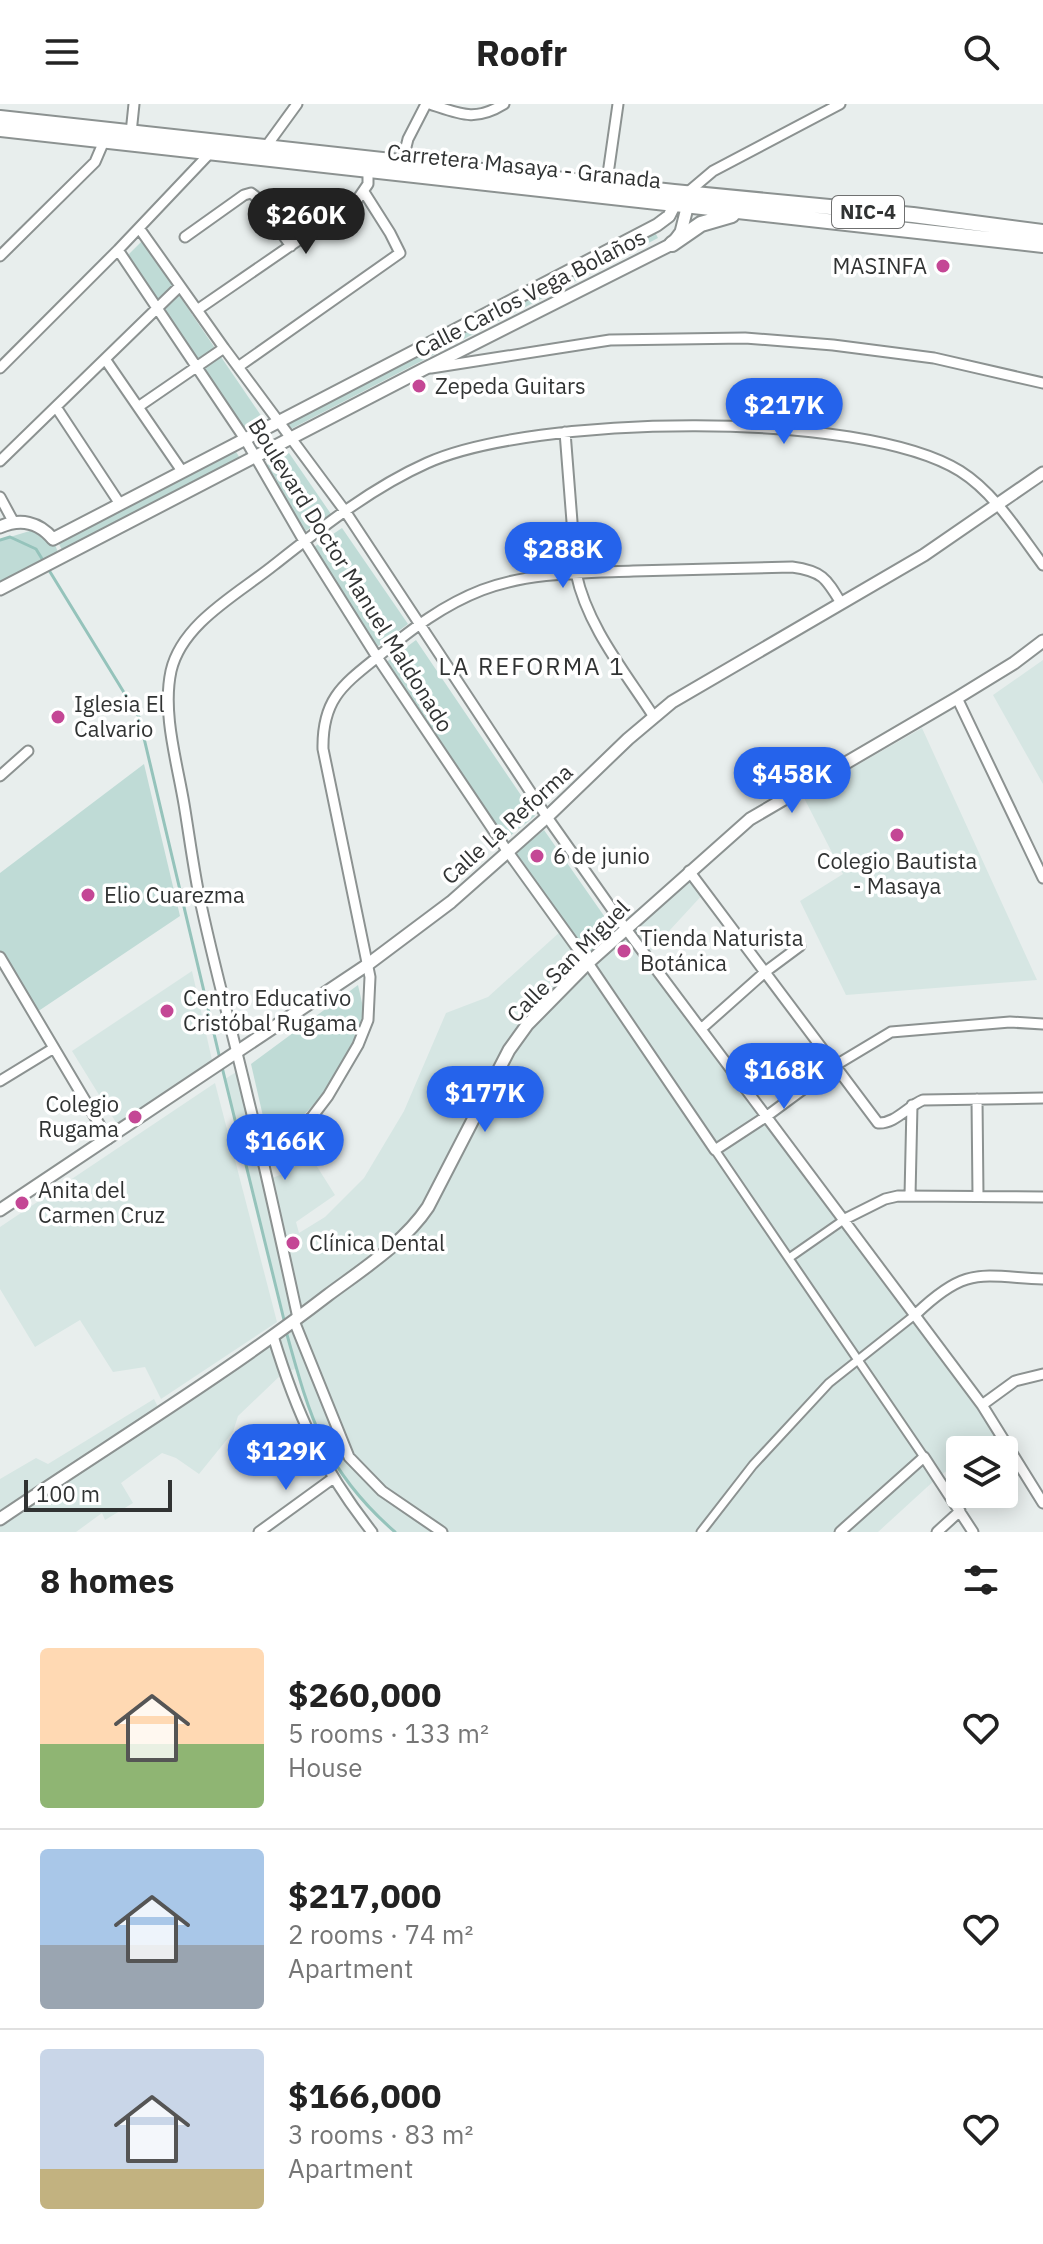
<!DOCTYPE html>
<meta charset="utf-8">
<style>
body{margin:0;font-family:"IBM Plex Sans",sans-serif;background:#f6f6f6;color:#222;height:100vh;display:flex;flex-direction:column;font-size:30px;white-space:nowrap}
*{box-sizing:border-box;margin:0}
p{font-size:26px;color:#767676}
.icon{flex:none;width:44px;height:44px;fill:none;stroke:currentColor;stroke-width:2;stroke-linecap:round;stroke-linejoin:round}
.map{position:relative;height:1428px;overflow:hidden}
.side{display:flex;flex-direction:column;background:#fff;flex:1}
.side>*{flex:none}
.tools{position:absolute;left:946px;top:1332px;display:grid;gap:16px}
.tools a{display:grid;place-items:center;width:72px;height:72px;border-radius:8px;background:#fff;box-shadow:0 4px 20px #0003;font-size:40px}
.scale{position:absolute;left:24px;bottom:20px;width:148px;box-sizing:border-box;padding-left:8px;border:4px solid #313333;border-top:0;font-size:22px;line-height:28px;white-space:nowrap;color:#313333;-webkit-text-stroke:6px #fff;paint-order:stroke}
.price{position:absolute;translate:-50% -68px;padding:0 18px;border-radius:28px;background:#2563eb;color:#fff;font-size:26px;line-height:52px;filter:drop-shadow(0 2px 4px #0008)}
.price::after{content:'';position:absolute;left:50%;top:48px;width:24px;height:18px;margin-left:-12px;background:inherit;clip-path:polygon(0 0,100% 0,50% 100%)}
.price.selected{background:#222;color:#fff}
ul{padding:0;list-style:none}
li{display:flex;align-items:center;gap:24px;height:200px;padding:0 40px}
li+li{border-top:2px solid #e0e0e0}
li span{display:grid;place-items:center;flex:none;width:224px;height:160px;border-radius:8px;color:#555}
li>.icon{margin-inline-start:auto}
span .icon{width:96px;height:96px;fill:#fffc;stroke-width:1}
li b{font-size:34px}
h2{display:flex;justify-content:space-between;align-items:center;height:96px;padding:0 40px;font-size:34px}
header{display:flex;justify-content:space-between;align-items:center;height:104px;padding:0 40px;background:#fff;font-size:36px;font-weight:800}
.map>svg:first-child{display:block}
.built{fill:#d6e6e3}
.green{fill:#bfdbd6}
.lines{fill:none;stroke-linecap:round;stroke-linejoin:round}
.stream{stroke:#95c3bb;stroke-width:3}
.pedestrian-casing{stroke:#8c9291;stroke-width:11}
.minor-casing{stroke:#8c9291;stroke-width:13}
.tertiary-casing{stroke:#8c9291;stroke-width:15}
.trunk-casing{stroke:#8c9291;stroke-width:18}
.pedestrian{stroke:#fff;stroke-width:7}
.minor{stroke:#fff;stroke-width:9}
.tertiary{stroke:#fff;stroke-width:11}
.trunk{stroke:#fff;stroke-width:14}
.poi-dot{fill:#c44795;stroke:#fff;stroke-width:3}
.labels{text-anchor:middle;stroke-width:7;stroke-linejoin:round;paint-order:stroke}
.shield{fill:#fff;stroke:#6f7070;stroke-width:2}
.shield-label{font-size:20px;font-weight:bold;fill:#313333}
.street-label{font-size:22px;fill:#313333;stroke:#fff}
.poi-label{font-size:22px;fill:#313333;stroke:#fff;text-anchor:start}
.neighbourhood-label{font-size:24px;letter-spacing:2px;fill:#313333;stroke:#fff}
</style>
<header><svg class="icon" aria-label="menu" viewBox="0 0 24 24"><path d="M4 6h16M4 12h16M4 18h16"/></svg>Roofr<svg class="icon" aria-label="search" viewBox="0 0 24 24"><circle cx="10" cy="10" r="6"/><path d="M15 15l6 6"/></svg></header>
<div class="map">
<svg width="1043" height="1428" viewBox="0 0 1043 1428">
<rect width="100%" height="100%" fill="#e8eeed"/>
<path class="built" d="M1043,556v124l-50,-89z
M922,624l115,252 -191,15 -46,-94 43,-27 -40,-78z
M689,767l16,21 -59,64 353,476 -24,18h-15v11l-23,17 -59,54h-483l-35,-34 -38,-54 -26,-75 -12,3 -46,44 -5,16 -34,42 -23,-16 -14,-5 -41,30 12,20 -28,17 -3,-7 -26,19h-76v-53l36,-21 12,6 106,-65 6,12 125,-84 -60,-248 16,-10 26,111 13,-5 31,-18 24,38 -39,27 3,11 26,-16 39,-39 40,-67 42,-98 42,-16 73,-66 27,31z
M192,867l20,89 -95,64 -45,-73z
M215,979l62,239 -116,77 -16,-32 -32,5 -33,-52 -45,27 -35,-58v-62z"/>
<path class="green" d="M655,128l3,6 -369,192 -4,-8z
M142,137l122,179 -19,10 -117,-175z
M235,346l6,10 -177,94 -5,-10z
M289,349l42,61 -27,18 -41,-65z
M342,424l66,96 -31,23 -63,-100z
M33,426l20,9 7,19 -60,31v-49z
M416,536l119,176 -29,23 -121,-176z
M144,660l36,152 -146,98 -34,-56v-85z
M544,726l72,103 -28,20 -74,-99z
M358,881l7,31 -13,34 -27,43 -44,45h-13l-17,-74z"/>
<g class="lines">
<path class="stream" d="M0,436l10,-3 26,12 103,168 81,342
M222,963l63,257
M286,1227c24,87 38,139 109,201"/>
<defs>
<path id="pedestrian" d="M715,1046l209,307
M789,1154l56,-39
M701,1428l52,-67 76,-82 87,-69"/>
<path id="minor" d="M430,0c30,10 45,18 74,0
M131,29l3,-29
M265,44l32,-44
M402,59l6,-24 18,-35
M606,84l12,-84
M687,89l26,-22 127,-67
M139,124l85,120 121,163 202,306 79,112 356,476 61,98
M185,133l59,-42 7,-2 4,3 36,50
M118,146l127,189 59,102 73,116 131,195 80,111 127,187 52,-34 69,-51 55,-33 119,-10 33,2
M0,152l95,-94 9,-21
M197,206l160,-110 11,-16v-13
M105,255l77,112
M238,263l162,-114 -10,-20 -26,-41
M0,264l118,-118 93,-98
M431,264l179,-28 135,-2 88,7 101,13 109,25
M56,303l64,97
M138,303l86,-59
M565,328l11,141c11,53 49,99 78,144
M0,357l180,-175
M0,393l13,24
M957,594l86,180
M0,672l28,-25
M689,767l189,252c17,1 30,-17 45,-23l120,-2
M0,853l108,182
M701,925l64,-57 35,-26
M0,977l54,-33
M977,995l1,97
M263,1054l49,-41 16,-21 30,-51 10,-25 2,-43 -47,-228c-1,-51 21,-65 57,-94 32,-26 63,-50 102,-65 47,-18 102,-17 151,-19 53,-1 106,-3 159,-4 30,4 34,11 49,36
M910,1092l2,-91
M845,1115l40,-20 13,-3 145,1
M916,1210c50,-48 63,-38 127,-35
M298,1214c-16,-73 -32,-147 -50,-220 -16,-68 -35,-135 -49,-203 -6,-30 -10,-61 -15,-91 -7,-42 -22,-91 -13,-133 11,-48 67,-77 103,-106 47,-37 97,-77 153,-102 106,-48 433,-54 533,8 35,22 59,62 83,94
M294,1217l55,136 33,34 60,41
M273,1232c24,79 48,131 99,196
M982,1301l33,-24 28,-7
M259,1428l73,-53
M840,1428l84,-75 49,75
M937,1428l23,-21"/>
<path id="tertiary" d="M0,423c20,-9 39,-5 53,12l604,-314 12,-9 9,-18
M0,485l424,-220 248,-125 9,-12 8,-32
M0,1106l367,-245 84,-63 96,-85 81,-78 44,-37 252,-147 119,-82
M0,1415c109,-74 223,-143 328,-224 35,-26 76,-52 100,-88l81,-157 18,-25 61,-62 162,-144 207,-121 57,-35 29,-22"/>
<path id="trunk" d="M0,14l674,74 239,23 130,17
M0,25l1043,116
M672,140l29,-20 31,-9"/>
</defs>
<use href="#pedestrian" class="pedestrian-casing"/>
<use href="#minor" class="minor-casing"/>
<use href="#tertiary" class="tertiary-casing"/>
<use href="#trunk" class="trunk-casing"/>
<use href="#pedestrian" class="pedestrian"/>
<use href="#minor" class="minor"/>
<use href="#tertiary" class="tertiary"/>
<use href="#trunk" class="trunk"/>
</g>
<g class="poi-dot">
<circle cx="943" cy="162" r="8"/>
<circle cx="419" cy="282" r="8"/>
<circle cx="58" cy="613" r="8"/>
<circle cx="897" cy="731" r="8"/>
<circle cx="537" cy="752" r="8"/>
<circle cx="88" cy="791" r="8"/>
<circle cx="624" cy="847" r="8"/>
<circle cx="167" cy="907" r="8"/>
<circle cx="135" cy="1013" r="8"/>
<circle cx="22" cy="1099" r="8"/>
<circle cx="293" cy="1139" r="8"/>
</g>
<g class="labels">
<rect class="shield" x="832" y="92" width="72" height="32" rx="6"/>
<g class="shield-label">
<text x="868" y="115">NIC-4</text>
</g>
<g class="street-label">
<text transform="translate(524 62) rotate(6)" y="8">Carretera Masaya - Granada</text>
<text transform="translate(530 189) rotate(-27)" y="8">Calle Carlos Vega Bolaños</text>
<text transform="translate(351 471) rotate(58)" y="8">Boulevard Doctor Manuel Maldonado</text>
<text transform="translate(507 720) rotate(-42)" y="8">Calle La Reforma</text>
<text transform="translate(568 857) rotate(-45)" y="8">Calle San Miguel</text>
</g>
<g class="poi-label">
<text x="927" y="170" text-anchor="end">MASINFA</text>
<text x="435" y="290">Zepeda Guitars</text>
<text x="74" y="608">Iglesia El<tspan x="74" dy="25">Calvario</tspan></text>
<text x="553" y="760">6 de junio</text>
<text x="897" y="765" text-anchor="middle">Colegio Bautista<tspan x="897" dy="25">- Masaya</tspan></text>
<text x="104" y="799">Elio Cuarezma</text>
<text x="640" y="842">Tienda Naturista<tspan x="640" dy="25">Botánica</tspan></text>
<text x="183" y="902">Centro Educativo<tspan x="183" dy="25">Cristóbal Rugama</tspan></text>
<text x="119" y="1008" text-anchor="end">Colegio<tspan x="119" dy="25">Rugama</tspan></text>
<text x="38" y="1094">Anita del<tspan x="38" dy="25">Carmen Cruz</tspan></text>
<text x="309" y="1147">Clínica Dental</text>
</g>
<g class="neighbourhood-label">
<text x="532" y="571">LA REFORMA 1</text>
</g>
</g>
</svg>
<div class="tools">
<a><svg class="icon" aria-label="layers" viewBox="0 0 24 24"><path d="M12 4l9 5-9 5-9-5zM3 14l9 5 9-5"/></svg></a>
</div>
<div class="scale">100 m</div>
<b class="price selected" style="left:306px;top:152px">$260K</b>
<b class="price" style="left:784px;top:342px">$217K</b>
<b class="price" style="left:563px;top:486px">$288K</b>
<b class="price" style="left:792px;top:711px">$458K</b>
<b class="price" style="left:784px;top:1007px">$168K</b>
<b class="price" style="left:485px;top:1030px">$177K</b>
<b class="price" style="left:285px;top:1078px">$166K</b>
<b class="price" style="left:286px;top:1388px">$129K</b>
</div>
<section class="side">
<h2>8 homes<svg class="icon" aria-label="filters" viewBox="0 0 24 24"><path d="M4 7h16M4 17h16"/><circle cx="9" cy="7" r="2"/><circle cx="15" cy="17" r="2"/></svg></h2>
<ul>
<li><span style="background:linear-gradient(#ffd9b3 60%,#8fb573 0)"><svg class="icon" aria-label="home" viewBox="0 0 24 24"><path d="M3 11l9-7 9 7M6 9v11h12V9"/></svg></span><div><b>$260,000</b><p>5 rooms · 133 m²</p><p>House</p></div><svg class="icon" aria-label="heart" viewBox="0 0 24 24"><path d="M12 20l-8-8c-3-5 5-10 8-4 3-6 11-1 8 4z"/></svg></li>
<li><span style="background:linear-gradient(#a9c7e8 60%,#9aa5b1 0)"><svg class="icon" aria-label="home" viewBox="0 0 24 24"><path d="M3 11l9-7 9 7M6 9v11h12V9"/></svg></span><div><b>$217,000</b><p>2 rooms · 74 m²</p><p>Apartment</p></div><svg class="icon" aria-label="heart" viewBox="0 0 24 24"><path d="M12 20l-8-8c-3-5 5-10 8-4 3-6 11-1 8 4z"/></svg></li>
<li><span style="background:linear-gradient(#c9d6e8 75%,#c2b280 0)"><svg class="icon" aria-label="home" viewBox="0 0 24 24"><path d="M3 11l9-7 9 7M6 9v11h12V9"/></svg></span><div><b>$166,000</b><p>3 rooms · 83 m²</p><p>Apartment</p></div><svg class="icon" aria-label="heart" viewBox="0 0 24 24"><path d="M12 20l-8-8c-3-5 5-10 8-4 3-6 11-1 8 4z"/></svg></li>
</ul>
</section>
